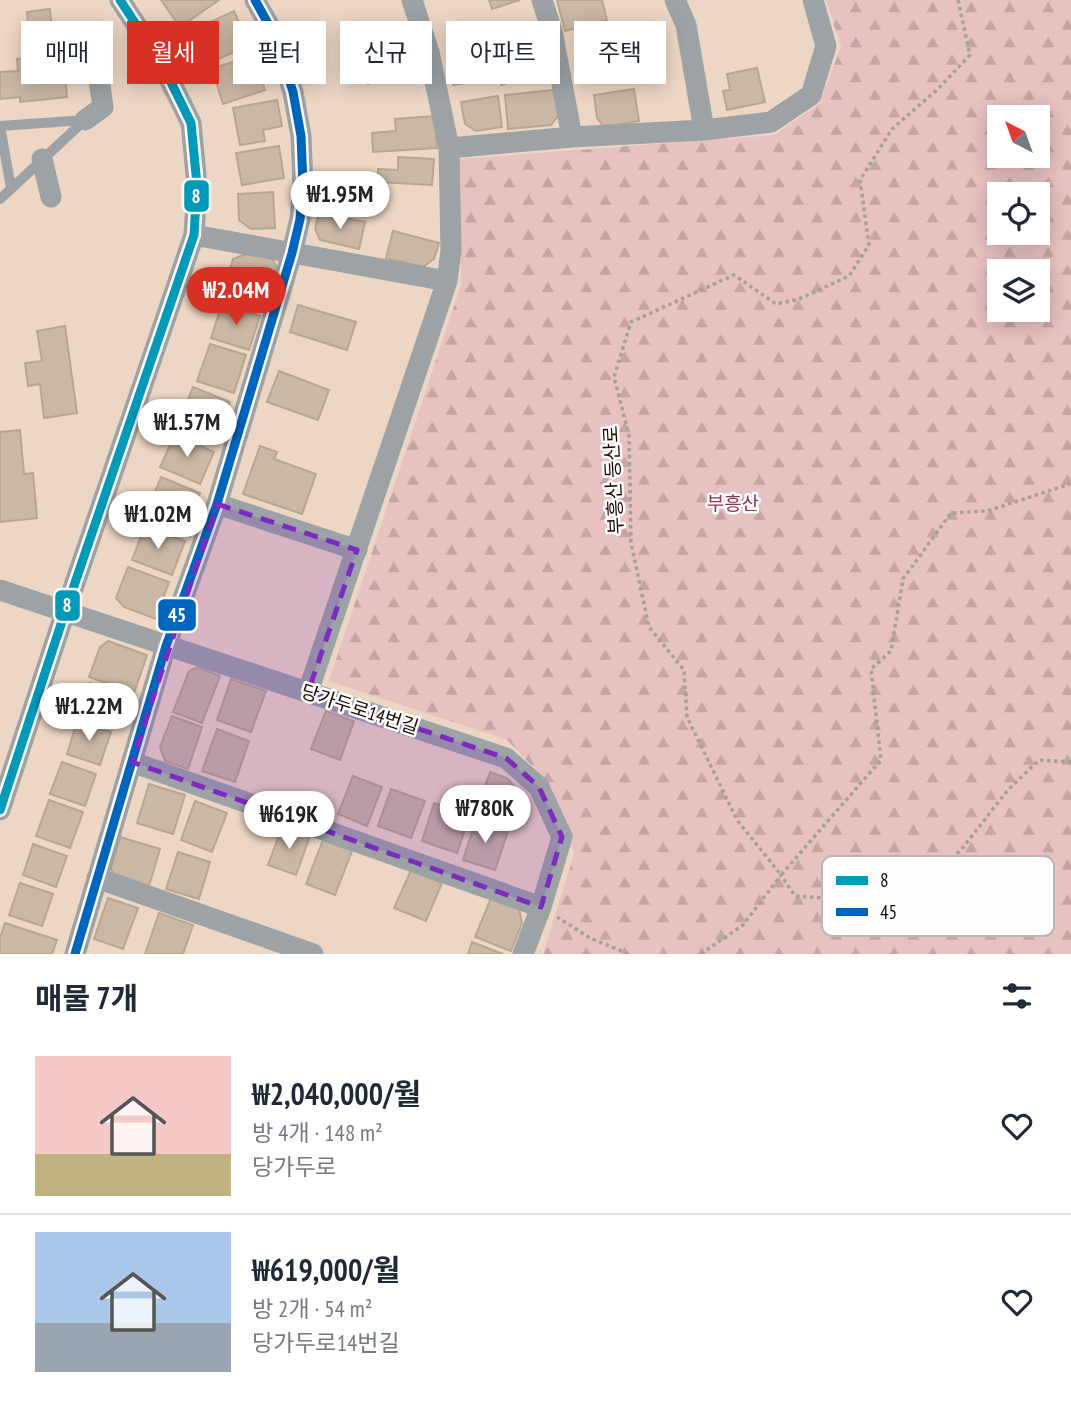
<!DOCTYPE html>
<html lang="ko">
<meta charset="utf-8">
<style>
body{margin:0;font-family:"PT Sans Narrow","Noto Sans KR",sans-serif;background:#f2f2f3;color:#1f2937;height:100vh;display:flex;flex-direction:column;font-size:26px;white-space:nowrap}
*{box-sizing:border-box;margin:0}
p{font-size:23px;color:#747a83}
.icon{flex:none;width:38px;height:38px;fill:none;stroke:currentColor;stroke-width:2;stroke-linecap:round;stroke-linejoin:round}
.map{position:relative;height:954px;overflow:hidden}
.side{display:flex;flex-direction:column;background:#fff;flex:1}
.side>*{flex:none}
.hud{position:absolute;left:21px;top:21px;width:700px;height:63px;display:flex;gap:14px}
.needle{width:46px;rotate:319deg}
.tools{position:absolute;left:987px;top:105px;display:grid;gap:14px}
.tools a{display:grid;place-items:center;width:63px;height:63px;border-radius:0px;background:#fff;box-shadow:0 4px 18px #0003;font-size:35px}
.price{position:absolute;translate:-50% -60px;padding:0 16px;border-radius:24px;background:#fff;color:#222;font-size:23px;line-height:46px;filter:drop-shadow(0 2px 4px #0008)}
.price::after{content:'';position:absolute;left:50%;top:42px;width:21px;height:16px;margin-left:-10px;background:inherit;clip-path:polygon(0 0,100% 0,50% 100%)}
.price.active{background:#d93025;color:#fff}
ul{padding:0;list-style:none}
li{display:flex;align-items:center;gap:21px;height:175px;padding:0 35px}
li+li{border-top:2px solid #e0e1e3}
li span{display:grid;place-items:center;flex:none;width:196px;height:140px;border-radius:0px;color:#555}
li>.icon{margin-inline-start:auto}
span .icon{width:84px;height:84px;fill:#fffc;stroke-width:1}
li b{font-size:30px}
h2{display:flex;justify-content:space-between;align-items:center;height:84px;padding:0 35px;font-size:30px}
.chip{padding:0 24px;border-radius:0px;background:#fff;box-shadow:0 4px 18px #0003;font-size:24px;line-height:63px}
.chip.active{background:#d93025;color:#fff}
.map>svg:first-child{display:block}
.forest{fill:url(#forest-firs);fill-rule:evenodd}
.building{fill:#cab8a4;stroke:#b8a68f;stroke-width:2}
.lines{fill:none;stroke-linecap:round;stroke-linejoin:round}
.path{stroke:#a5a09b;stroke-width:3.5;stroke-dasharray:3.5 3.5;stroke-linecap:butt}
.service{stroke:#9ca2a6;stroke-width:10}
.minor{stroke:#9ca2a6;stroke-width:21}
.bus-1-casing{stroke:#fefefe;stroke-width:14}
.bus-2-casing{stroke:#fefefe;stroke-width:14}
.bus-1{stroke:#0399b9;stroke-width:9}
.bus-2{stroke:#0065bd;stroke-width:9}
.marked{fill:#7b2cbf;fill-opacity:0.2;stroke:#7b2cbf;stroke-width:5;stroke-dasharray:14 9;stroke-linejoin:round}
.labels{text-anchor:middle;stroke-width:5;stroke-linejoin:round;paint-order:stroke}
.street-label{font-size:19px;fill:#1b0900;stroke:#fefefe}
.park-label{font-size:19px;fill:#8a3353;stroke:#fefefe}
.key{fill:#fefefe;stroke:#bab4b2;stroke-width:2}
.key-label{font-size:19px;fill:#1b0900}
.line-badge{stroke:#fefefe;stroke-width:2.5}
.badge-label{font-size:19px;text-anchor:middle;font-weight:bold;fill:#fff}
</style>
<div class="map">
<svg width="1071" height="954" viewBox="0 0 1071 954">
<defs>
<pattern id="forest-firs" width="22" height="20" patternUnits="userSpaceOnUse" patternTransform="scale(1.75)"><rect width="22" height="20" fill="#e8c1c1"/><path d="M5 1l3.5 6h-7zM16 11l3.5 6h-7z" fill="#c6a4a4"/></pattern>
</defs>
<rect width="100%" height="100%" fill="#edd6c4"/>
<path class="forest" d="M826,0h245v954h-528l31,-100 -23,-68 -44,-46 -178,-59 132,-396 -1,-126 314,-24 45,-31 22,-57zM999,117h39v39h-39zM999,194h39v39h-39zM999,271h39v39h-39z"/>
<path class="building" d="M161,0h58l-39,27z
M489,0h31l-28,9z
M557,0h45l5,20 -42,11z
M50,9l4,44 9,-1 4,45 -47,5v-5l-20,2v-27l18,-1 -1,-12 14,-1 -4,-46z
M234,11l15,34 -43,20 -15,-34z
M612,33l10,34 -37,11 -9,-34z
M414,43l7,27 -53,14 -7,-27z
M536,45l9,27 -44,13 -8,-27z
M487,46l5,33 -39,6 -5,-32z
M253,55l12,35 -42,14 -11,-35z
M757,68l8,34 -38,8 -4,-19 7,-1 -3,-16z
M634,89l5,32 -35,6 -7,-9 -3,-23z
M552,90l9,22 -10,13 -43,4 -3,-34z
M498,96l4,31 -26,4 -11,-7 -4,-22z
M277,100l5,26 -19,4 2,11 -25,4 -7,-37z
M435,116l2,32 -64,4 -1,-19 24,-2 -1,-12z
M279,146l5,32 -42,7 -6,-32z
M398,157l36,2 -2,26 -54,-3v-13l20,1z
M273,192l2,36 -24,1 -12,-9 -1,-26z
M319,213l46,9 -6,27 -39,-9 -5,-11z
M393,231l46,12 -5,16 -11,8 -37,-9z
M246,254l26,4 8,16 -6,19 -17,-5 -5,16 -30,-9 11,-36z
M222,304l38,12 -11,34 -38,-12z
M298,305l58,17 -9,28 -57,-18z
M65,326l12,87 -33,5 -4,-34 -12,2 -3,-23 17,-2 -5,-30z
M210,344l36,11 -12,38 -37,-12z
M279,371l50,19 -11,30 -51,-18z
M193,387l37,15 -16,40 -37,-15z
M20,430l4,44 9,-1 4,45 -37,4v-90z
M175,434l39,18 -14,32 -40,-17z
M260,446l17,6 -3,7 42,15 -14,40 -59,-20z
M161,477l39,16 -15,38 -39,-16z
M145,526l40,15 -13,34 -40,-15z
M128,567l41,15 -13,37 -32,-12 -8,-9z
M108,641l39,14 -13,38 -45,-16 11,-30z
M198,667l22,9 -18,47 -29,-11 16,-41z
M231,679l35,12 -15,41 -34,-12z
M90,683l35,12 -10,29 -35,-12z
M326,711l28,10 -14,39 -29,-11z
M172,716l30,11 -14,42 -23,-8 -5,-14z
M77,721l34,11 -11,33 -33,-11z
M217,729l32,12 -14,41 -33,-11z
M62,762l34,12 -11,32 -35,-12z
M490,772l17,6 8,9 -3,5 11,8 -3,8 -11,-4 -3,9 -27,-10z
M353,776l29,11 -15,39 -29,-12z
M149,784l36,11 -12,39 -36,-11z
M391,789l34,12 -14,37 -33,-12z
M49,800l34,12 -13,36 -34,-12z
M195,801l32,12 -15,39 -31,-12z
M434,803l36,12 -13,38 -35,-12z
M476,820l32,11 -13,39 -32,-10z
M282,827l28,9 -14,39 -28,-10z
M120,837l40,12 -11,37 -35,-11 -3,-7z
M323,840l29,11 -17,44 -29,-11z
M33,844l34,12 -11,31 -33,-12z
M178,852l32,10 -11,37 -33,-10z
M411,870l31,13 -16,38 -32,-13z
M20,883l33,11 -11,32 -33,-11z
M108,898l30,10 -15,41 -29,-10z
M491,898l28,11 3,14 -11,28 -36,-14z
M159,913l34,12 -10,29h-38z
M5,923l52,17 -5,14h-52v-16z
M472,942l31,12h-35z"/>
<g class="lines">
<path class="path" d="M958,0l12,55 -32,34 -46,40 -32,51 9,65 -20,31 -50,23 -23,5 -42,-29 -103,47 -17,55 15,58 2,108 18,84 35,43 3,47 50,103 44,55 100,-115 -10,-91 20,-18 12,-72 48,-66 36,-2 83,-27
M557,917l33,21 39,16
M701,954l42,-29 38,-50 14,21 56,4 69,-13 41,-37 46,-59 32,-31 32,2"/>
<path class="service" d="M0,199l85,-79 -85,6 11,62"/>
<path class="minor" d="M412,0l17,52 20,96
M542,0l10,31 20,106
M675,0l11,25 18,105
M85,120l18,-13 -6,-42
M42,159l9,38
M194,235l253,46 -139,411
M447,281l4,-30 -2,-103 123,-11 132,-7 67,-8 40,-27 15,-49 -13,-46
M217,504l140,46
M0,590l506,168 33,29 23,50 -21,70 -18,47
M132,762l409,145
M0,810l65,-198 129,-377 3,-50 -6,-62 -29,-59 -42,-64
M97,878l216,76
M75,954l91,-308 51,-142 75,-251 8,-34 3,-34 -2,-49 -8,-44 -17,-54 -21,-38"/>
<defs>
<path id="bus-1" d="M0,810l65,-198 129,-377 3,-50 -6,-62 -29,-59 -42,-64"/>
<path id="bus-2" d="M75,954l91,-308 51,-142 75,-251 8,-34 3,-34 -2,-49 -8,-44 -17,-54 -21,-38"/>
</defs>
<use href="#bus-1" class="bus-1-casing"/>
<use href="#bus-2" class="bus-2-casing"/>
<use href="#bus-1" class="bus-1"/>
<use href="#bus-2" class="bus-2"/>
</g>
<path class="marked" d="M217,504l140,46 -49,142 198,66 33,29 23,50 -21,70 -409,-145z"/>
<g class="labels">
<g class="street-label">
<text transform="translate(613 480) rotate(-93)" y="7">부흥산 등산로</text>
<text transform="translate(360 709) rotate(18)" y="7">당가두로14번길</text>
</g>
<g class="park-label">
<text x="733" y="510">부흥산</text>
</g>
</g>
<rect x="822" y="856" width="232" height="80" rx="10" class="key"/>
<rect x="836" y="876" width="32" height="9" fill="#0399b9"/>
<rect x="836" y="908" width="32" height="8" fill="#0065bd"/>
<g class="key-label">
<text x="880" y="887">8</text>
<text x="880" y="919">45</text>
</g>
<g class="line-badge">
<rect x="183" y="179" width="27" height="34" rx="7" fill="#0399b9"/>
<rect x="54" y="589" width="27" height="33" rx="7" fill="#0399b9"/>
<rect x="157" y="598" width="40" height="34" rx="7" fill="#0065bd"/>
</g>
<g class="badge-label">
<text x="196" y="203">8</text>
<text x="67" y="612">8</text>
<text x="177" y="622">45</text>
</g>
</svg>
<div class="tools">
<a><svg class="needle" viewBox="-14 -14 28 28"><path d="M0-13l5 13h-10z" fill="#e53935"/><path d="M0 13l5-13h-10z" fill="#747a83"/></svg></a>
<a><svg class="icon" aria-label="locate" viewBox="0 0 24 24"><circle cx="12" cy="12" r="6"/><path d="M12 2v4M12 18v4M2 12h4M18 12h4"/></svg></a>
<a><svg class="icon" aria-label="layers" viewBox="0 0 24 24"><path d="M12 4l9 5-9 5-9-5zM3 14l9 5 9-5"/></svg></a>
</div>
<b class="price" style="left:340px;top:231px">₩1.95M</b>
<b class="price active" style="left:236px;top:327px">₩2.04M</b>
<b class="price" style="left:187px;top:459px">₩1.57M</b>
<b class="price" style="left:158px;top:551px">₩1.02M</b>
<b class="price" style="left:89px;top:743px">₩1.22M</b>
<b class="price" style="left:485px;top:845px">₩780K</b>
<b class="price" style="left:289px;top:851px">₩619K</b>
<div class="hud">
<a class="chip">매매</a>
<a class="chip active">월세</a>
<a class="chip">필터</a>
<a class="chip">신규</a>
<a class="chip">아파트</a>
<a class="chip">주택</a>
</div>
</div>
<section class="side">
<h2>매물 7개<svg class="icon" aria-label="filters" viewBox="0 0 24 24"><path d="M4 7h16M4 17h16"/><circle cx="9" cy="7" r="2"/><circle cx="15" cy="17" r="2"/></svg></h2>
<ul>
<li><span style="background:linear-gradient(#f6c9c9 70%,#c2b280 0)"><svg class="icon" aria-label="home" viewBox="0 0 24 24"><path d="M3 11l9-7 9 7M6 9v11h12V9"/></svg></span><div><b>₩2,040,000/월</b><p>방 4개 · 148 m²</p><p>당가두로</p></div><svg class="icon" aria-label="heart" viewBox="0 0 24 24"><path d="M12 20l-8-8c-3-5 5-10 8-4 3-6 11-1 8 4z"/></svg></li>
<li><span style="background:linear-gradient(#a9c7e8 65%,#9aa5b1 0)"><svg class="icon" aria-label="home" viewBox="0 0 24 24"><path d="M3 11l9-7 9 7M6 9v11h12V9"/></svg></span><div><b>₩619,000/월</b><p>방 2개 · 54 m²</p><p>당가두로14번길</p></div><svg class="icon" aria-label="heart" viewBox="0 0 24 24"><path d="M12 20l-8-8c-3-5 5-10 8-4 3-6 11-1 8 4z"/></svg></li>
</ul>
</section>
